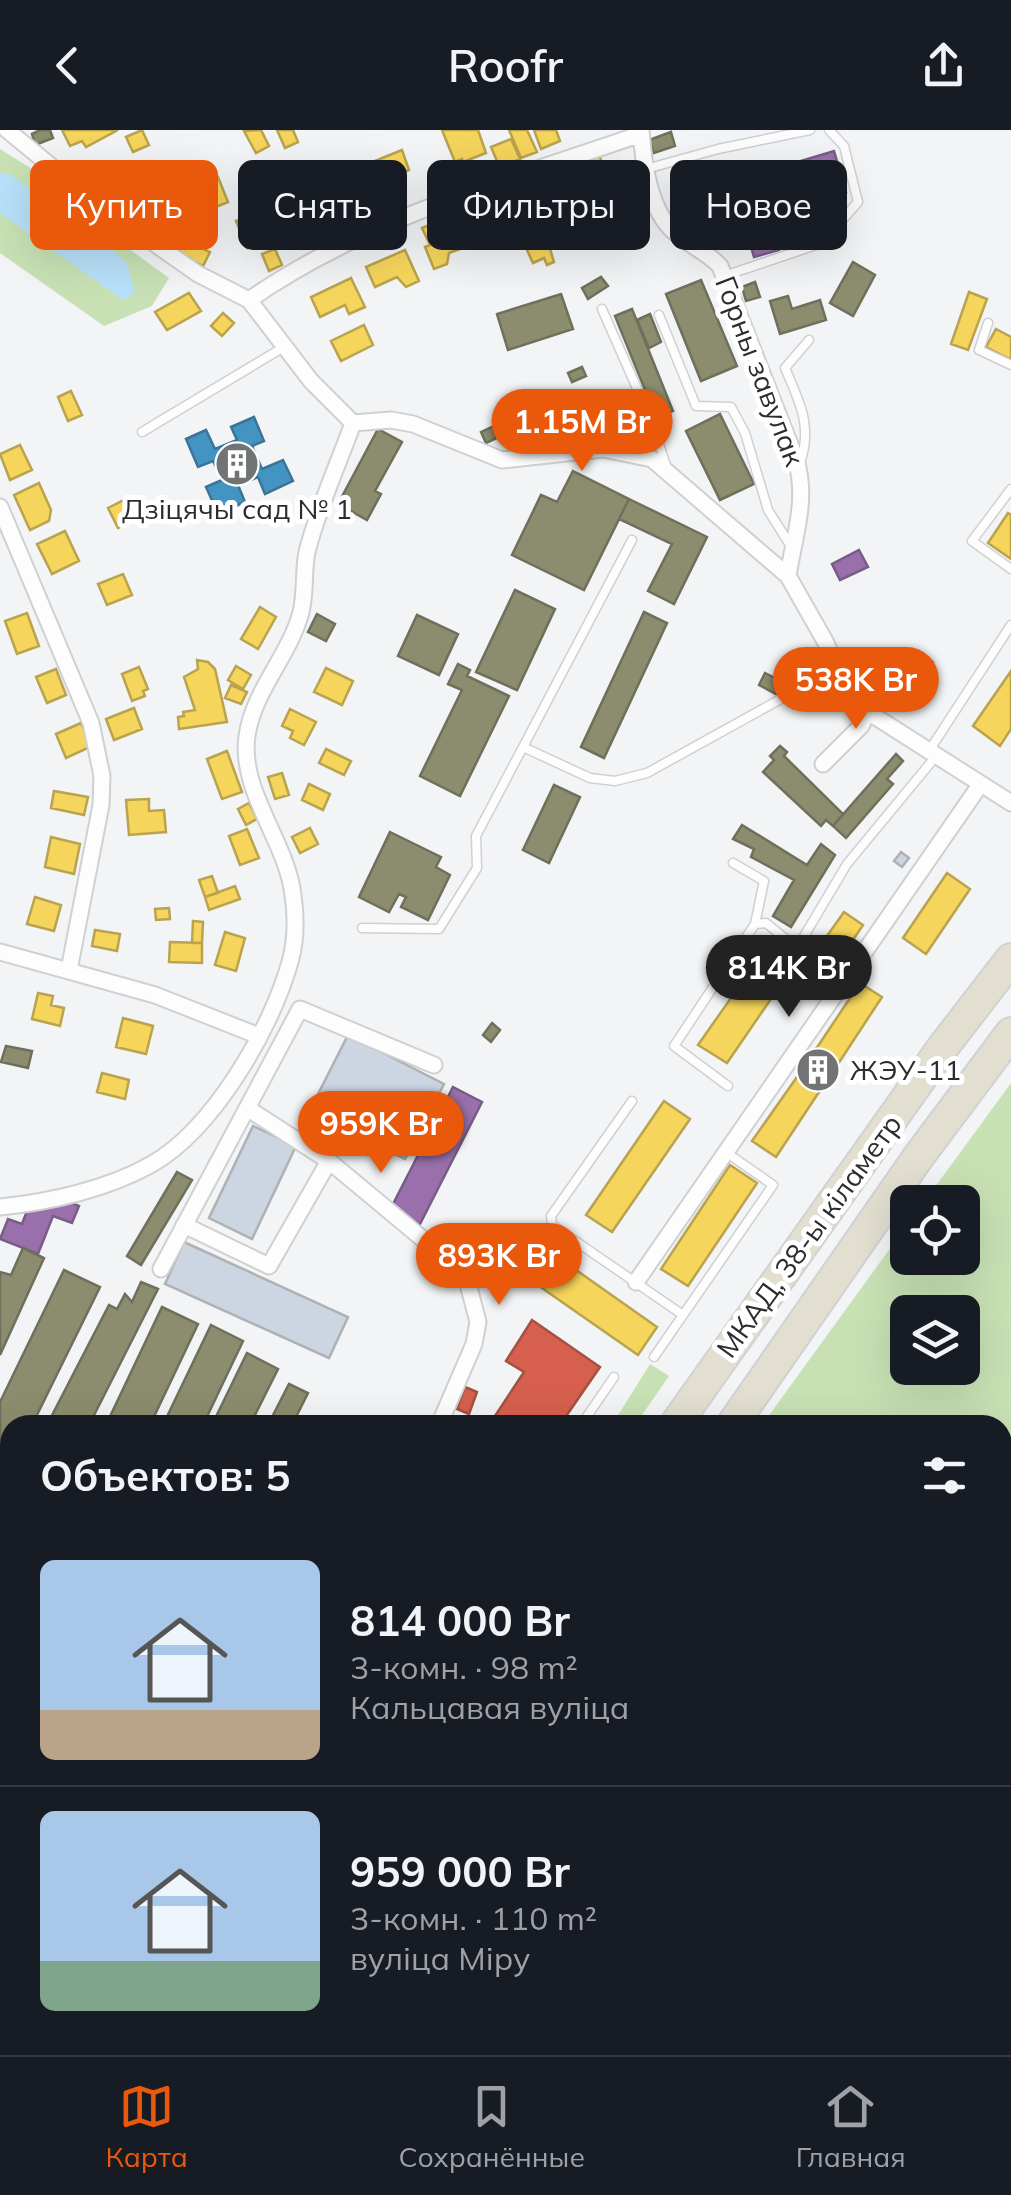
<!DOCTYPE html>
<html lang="ru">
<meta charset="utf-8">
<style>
body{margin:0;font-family:Mulish,sans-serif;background:#20242c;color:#f1f3f6;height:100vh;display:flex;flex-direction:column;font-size:38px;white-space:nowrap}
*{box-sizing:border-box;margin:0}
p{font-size:32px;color:#9ea1a6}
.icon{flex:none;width:55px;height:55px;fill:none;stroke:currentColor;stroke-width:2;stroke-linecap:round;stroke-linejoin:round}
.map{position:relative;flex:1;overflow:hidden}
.side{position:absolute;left:0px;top:1285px;width:1012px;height:640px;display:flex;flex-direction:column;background:#171b24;border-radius:30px 30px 0 0;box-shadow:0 10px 40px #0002}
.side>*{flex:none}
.guide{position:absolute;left:30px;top:30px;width:952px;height:90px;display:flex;gap:20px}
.tools{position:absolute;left:890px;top:1055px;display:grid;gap:20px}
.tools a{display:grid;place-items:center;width:90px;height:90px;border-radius:15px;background:#171b24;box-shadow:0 10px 40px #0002;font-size:50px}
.price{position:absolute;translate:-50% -85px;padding:0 22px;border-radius:35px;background:#ea580c;color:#fff;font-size:32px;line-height:65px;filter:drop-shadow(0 2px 5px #0008)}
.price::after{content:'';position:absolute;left:50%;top:60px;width:30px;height:22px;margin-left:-15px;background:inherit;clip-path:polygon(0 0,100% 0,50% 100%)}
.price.active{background:#222;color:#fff}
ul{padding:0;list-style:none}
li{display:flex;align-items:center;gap:30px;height:250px;padding:0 40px}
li+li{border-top:2px solid #363941}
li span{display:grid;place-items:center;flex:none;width:280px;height:200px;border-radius:15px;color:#555}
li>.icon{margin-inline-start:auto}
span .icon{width:120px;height:120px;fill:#fffc;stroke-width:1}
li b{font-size:42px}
h2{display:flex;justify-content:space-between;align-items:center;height:120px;padding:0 40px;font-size:42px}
.chip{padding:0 35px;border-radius:15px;background:#171b24;box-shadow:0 10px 40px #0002;font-size:35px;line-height:90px}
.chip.active{background:#ea580c;color:#fff}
header{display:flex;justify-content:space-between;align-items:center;height:130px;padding:0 40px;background:#171b24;font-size:45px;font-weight:600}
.dock{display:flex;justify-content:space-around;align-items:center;height:140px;border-top:2px solid #363941;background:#171b24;font-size:28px;color:#9ea1a6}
.dock a{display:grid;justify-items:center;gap:5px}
.dock .active{color:#ea580c}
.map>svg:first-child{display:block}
.green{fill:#c7e1b4;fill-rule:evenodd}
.water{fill:#b7e1f9}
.homes{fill:#f6d55c;stroke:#b9a34e;stroke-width:2.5}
.shops{fill:#d6604d;stroke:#a35144;stroke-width:2.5}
.offices{fill:#9970ab;stroke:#785c86;stroke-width:2.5}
.schools{fill:#4393c3;stroke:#3c7496;stroke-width:2.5}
.industry{fill:#8c8c6e;stroke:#6f705b;stroke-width:2.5}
.building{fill:#ccd5e2;stroke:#afb1b3;stroke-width:2.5}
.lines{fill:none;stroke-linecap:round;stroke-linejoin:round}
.lane-casing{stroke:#cfd0d1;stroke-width:11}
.street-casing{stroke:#cfd0d1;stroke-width:19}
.secondary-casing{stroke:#cfd0d1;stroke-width:26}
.highway-casing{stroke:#d0d1d2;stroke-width:34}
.lane{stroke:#fdfdfe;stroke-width:8}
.street{stroke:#fdfdfe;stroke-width:15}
.secondary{stroke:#f5f4f0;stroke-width:22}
.highway{stroke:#e2dfd1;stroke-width:30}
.labels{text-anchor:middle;stroke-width:10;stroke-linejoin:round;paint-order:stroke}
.street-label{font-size:28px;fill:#2b2d2e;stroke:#fff}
.poi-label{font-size:28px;fill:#2b2d2e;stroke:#fff}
</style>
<header><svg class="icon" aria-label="back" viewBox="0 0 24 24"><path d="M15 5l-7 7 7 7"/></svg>Roofr<svg class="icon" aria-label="share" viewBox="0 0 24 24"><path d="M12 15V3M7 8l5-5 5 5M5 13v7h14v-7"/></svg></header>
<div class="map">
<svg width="1011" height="1925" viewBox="0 0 1011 1925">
<rect width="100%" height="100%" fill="#f2f4f6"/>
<path class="green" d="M0,19l53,33 5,15 111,81 -17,28 -48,20 -104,-73z
M1011,953v404l-8,11 -1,-73h-240l145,-200 1,33h54v-56h-38zM908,1182h54v56h-54z
M650,1234l19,12 -34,49h-23z
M1002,1448l9,5v95l-8,-11z
M1011,1690v125l-8,-6 -1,-106z
M10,1742v173h223l-6,10h-227v-164z
M352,1915h129l-3,10h-132z"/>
<path class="water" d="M8,43l92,65 27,26 8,29 -12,7 -123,-87v-39z"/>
<path class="homes" d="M62,0h56l-32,17 -4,-6 -12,5z
M142,0l7,15 -16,7 -7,-15z
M261,0l8,16 -13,7 -12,-22z
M277,0h16l5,12 -13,6z
M442,0h36l8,23 -23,9 -1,-3 -7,3z
M509,0h18l10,22 -16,6z
M534,0h22l4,11 -19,8z
M511,9l9,20 -20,9 -9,-21z
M402,20l7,20 -31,12 -8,-19z
M600,26l4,19 -17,4 -5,-19z
M166,36l6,16 -26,10 -7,-15z
M447,39l6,13 -13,6 -6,-13z
M98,41l8,12 -15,10 -8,-13z
M581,46l12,25 -19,6 -3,-11 -21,7 6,17 -12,4 -7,-22 5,-2 -4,-10z
M218,47l10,25 -24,10 -11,-24z
M317,53l15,33 -12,5 -15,-33z
M306,63l8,17 -21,9 -7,-17z
M495,65l5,11 11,-5 10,22 -32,14 -14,-33z
M275,78l14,32 -14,5 -14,-32z
M258,82l11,27 -22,9 -11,-27z
M447,88l13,31 -11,4 -2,11 -13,5 -9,-22 5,-2 -8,-17z
M168,102l42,20 -7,14 -41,-21z
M535,106l3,7 9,-4 7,23 -7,3 -3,-7 -11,5 -7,-15 5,-2 -3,-7z
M275,119l7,16 -13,6 -7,-17z
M405,120l14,31 -13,6 -9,-10 -22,10 -9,-20z
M351,148l14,29 -16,7 -4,-9 -25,12 -9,-20z
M969,162l18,7 -19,51 -17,-6z
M189,163l12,18 -34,19 -12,-18z
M223,183l11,10 -12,13 -11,-10z
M364,195l9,20 -32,16 -10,-20z
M996,199l15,8v23l-25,-13z
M71,261l11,24 -14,6 -10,-24z
M535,278l5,10 -18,8 -5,-11z
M540,288l5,13 -15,7 -6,-13z
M545,301l5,11 -11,5 -2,-4 -4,2 -3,-7z
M20,315l12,25 -22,10 -10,-26z
M39,353l12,27 -2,11 -19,9 -16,-35z
M124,370l10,20 -16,8 -10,-20z
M1008,383l3,2v44l-23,-16z
M65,401l14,30 -27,13 -15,-30z
M123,444l9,21 -25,10 -9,-21z
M260,477l16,10 -18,32 -17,-10z
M27,483l12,33 -22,8 -12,-33z
M197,530l11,2 7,7 12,53 -48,7 -1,-12 6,-1 -1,-4 12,-2 -11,-33 14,-8z
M236,536l15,9 -8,14 -15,-9z
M139,537l9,22 -5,2 2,5 -13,5 -10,-27z
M326,538l27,13 -11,24 -28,-13z
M56,539l10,26 -19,8 -11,-26z
M1011,541v58l-11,17 -27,-20z
M231,555l16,7 -6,12 -16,-6z
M134,578l8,21 -28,11 -8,-21z
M290,579l26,13 -12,23 -14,-7 3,-7 -11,-5z
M81,593l11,23 -26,12 -10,-24z
M326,619l25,12 -7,14 -25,-12z
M227,621l15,41 -20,7 -15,-40z
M282,643l7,22 -14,4 -7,-22z
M309,654l21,10 -7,16 -21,-10z
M54,661l34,6 -4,18 -33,-7z
M149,669v12l15,-1 2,22 -37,3 -3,-35z
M249,673l8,16 -11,6 -8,-16z
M310,698l8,16 -18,9 -8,-16z
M247,699l12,29 -19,7 -11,-29z
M51,707l29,7 -6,30 -29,-7z
M947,743l23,16 -44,65 -23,-16z
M212,746l6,17 -13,4 -6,-17z
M235,756l5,13 -31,11 -4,-13z
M35,767l26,8 -7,26 -27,-7z
M169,778l1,11 -14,1 -1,-11z
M844,782l19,13 -33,49 -20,-14z
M193,791l10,1 -1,21h-10z
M95,800l25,4 -3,17 -25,-5z
M225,802l20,6 -9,33 -21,-6z
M773,808l26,20 -72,105 -29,-18z
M170,812l32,1v20l-33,-1z
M860,853l22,14 -44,67 -22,-15z
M38,863l15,3 -2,9 13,3 -4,18 -28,-7z
M123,888l30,8 -7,28 -30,-7z
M102,943l27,7 -4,19 -28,-7z
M797,947l22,15 -43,65 -24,-16z
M664,971l26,18 -78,113 -26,-17z
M730,1035l27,18 -69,103 -27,-17z
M559,1128l98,69 -19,28 -99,-69z"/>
<path class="shops" d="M816,919l22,15 -19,28 -22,-15z
M532,1190l68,47 -40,58h-71l35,-53 -18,-11z
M465,1257l12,5 -8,22 -12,-5z
M1011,1602v45l-9,13v-46z"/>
<path class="offices" d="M834,21l12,41 -11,3 4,13 -30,8 3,8 -37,11 4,15 -25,7 -5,-17 -24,7 -8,-30 -30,9 -13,-45 26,-7 4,16z
M859,420l9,17 -28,13 -8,-16z
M453,957l29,15 -62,122 -29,-16z
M61,1069l18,7 -7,17 -19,-7 -15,38 -38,-15 8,-20 14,5 5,-13z
M1002,1892l9,5v28h-68l-15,-10h74z"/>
<path class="schools" d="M254,287l10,24 -12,5 10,23 21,-9 10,21 -28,13 -7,-17 -20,8 7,17 -27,12 -12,-27 16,-7 -9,-19 -15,6 -12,-28 20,-9 9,19 22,-9 -6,-13z"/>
<path class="industry" d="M40,0h10l3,8 -18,7 -3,-11z
M671,2l4,14 -21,7 -5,-13z
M126,39l16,36 -15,7 -17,-36z
M853,132l22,13 -22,41 -23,-13z
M601,147l7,9 -20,13 -6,-11z
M701,150l36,86 -36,15 -35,-87z
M755,152l5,15 -14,4 -4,-14z
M561,164l12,35 -65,21 -11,-36z
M788,166l4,13 28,-9 6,20 -46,14 -10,-33z
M632,179l41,102 -17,6 -41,-101z
M650,184l11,28 -12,6 -12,-28z
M582,237l4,9 -14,6 -4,-9z
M720,284l34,70 -34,16 -34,-69z
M517,285l5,11 -36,17 -5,-11z
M378,299l24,13 -27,49 6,3 -14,26 -29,-16z
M573,341l56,28 -45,91 -72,-35 29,-60 16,7z
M629,369l78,38 -33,67 -26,-13 24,-47 -53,-25z
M515,460l40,19 -38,81 -41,-18z
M644,482l23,11 -63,135 -23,-11z
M317,484l18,10 -9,17 -18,-9z
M417,485l41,19 -19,41 -41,-19z
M458,534l12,6 -3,6 42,20 -49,100 -40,-20 42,-86 -14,-6z
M765,543l18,9 -7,12 -17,-9z
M780,616l7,6 -3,4 59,58 -10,12 -7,-6 -5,6 -58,-54 11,-12 -4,-4z
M896,624l7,7 -16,18 6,5 -47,54 -13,-12z
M554,655l26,12 -31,66 -26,-13z
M742,695l65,40 14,-21 14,11 -44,72 -18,-11 21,-36 -43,-23 3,-8 -21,-10z
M390,702l51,25 -5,10 14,8 -22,45 -27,-13 5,-10 -7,-3 -10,18 -30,-15z
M492,893l8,7 -9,12 -8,-7z
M6,916l26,5 -4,17 -27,-6z
M177,1042l15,8 -51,85 -14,-9z
M23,1118l21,10 -44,97v-83l11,3z
M64,1140l36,17 -68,138h-22v46l-10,21v-90z
M141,1152l17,7 -69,136h-42l62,-120 8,4 8,-15 7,8z
M162,1177l36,17 -48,101h-44z
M211,1195l32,16 -40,84h-40z
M247,1223l31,16 -28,56h-38z
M289,1254l19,9 -16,32h-24z
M10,1369v26l-10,-6z
M0,1414l10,4v20l-10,-4z
M0,1448l10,5v25l-10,-3z"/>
<path class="building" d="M917,522l16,10 -13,22 -16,-10z
M901,722l8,6 -7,9 -8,-6z
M348,905l96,49 -39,75 -95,-49z
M253,996l43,20 -44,93 -43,-21z
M184,1112l164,75 -19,41 -164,-74z
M1002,1681l9,6 -9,16z"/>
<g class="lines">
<defs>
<path id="lane" d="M646,39l72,-20 92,-19
M724,146l98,-33 36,-41 -14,-56 -15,-16
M602,179l48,109 17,50
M659,185l37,91 35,1 14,26 23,77 24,38
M988,193l-9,27 32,15
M142,302l142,-85
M800,333c13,-37 -1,-62 -15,-95l24,-28
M1011,359l-39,52 39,28
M523,617l109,-207
M929,621l82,-126
M733,733l31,18 -9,43
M362,798l77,1 38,-61 -1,-32 47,-89 67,31 25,3 32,-8 161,-89 33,-8
M728,956l-54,-40 81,-122 11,-1 31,25 50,-84 90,-109
M632,971l-81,115 1,9 131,90
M654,1227l119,-172 -46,-32
M581,1295l33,-48
M1002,1379l9,-12
M1002,1437l9,6
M1002,1560l9,6
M0,1648l10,-20
M1002,1670l9,-11
M594,1915l87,10
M857,1915v10
M538,1925l6,-10
M776,1925l19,-10"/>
<path id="street" d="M7,0l84,69 107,75 51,26 62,81 42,42
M641,0c2,30 7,74 29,98 14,15 35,22 50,38l76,194c12,39 -2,77 -8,116
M249,170c119,-83 257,-119 392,-166
M353,293l38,-3 22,4 89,36 101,-11 49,10 136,117 37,65 16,35 27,36 143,91
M0,377l91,216 11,53 -1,29 -32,165
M823,634l38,-38 7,-14
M0,822l155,43 104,41
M329,1031l119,99 19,20 11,42 -4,22 -35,81
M0,1077c50,-5 108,-18 152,-43 61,-35 119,-134 138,-202 6,-21 6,-46 3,-67 -6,-53 -54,-104 -46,-159 6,-45 43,-81 54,-124 5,-20 2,-41 6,-60 11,-44 31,-87 46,-129
M184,1095l85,41 60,-105 -82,-53
M161,1139l139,-260 134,56
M636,1152l344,-497"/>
<path id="secondary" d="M0,1518l10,2
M1002,1843l9,9"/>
<path id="highway" d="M675,1295l268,-378 68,-88
M732,1295l187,-269 92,-123
M269,1925l6,-10
M315,1925l6,-10"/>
</defs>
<use href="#lane" class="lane-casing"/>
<use href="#street" class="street-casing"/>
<use href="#secondary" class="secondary-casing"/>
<use href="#highway" class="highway-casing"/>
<use href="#lane" class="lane"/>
<use href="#street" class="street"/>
<use href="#secondary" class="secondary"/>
<use href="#highway" class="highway"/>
</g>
<defs>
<symbol id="building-disc" viewBox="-11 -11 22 22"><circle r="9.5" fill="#717374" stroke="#fff"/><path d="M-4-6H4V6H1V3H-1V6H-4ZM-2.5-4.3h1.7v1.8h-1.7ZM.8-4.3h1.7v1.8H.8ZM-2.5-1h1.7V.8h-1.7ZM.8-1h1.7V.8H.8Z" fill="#fff"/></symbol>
</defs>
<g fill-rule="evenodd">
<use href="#building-disc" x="212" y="309" width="50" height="50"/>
<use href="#building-disc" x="793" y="915" width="50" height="50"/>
</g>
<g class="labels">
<g class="street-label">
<text transform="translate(760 241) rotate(69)" y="10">Горны завулак</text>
<text transform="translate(809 1106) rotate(-54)" y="10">МКАД, 38-ы кіламетр</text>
</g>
<g class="poi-label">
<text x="237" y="389">Дзіцячы сад № 1</text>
<text x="850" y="950" text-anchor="start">ЖЭУ-11</text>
</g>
</g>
</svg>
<div class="tools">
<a><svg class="icon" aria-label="locate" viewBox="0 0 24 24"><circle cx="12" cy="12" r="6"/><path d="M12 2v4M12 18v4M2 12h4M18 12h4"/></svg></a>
<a><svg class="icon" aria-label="layers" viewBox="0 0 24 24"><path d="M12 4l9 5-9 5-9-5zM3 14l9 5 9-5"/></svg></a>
</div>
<b class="price" style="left:582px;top:344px">1.15M Br</b>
<b class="price" style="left:856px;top:602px">538K Br</b>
<b class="price active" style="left:789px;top:890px">814K Br</b>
<b class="price" style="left:381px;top:1046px">959K Br</b>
<b class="price" style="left:499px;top:1178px">893K Br</b>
<div class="guide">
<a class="chip active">Купить</a>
<a class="chip">Снять</a>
<a class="chip">Фильтры</a>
<a class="chip">Новое</a>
</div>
<section class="side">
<h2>Объектов: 5<svg class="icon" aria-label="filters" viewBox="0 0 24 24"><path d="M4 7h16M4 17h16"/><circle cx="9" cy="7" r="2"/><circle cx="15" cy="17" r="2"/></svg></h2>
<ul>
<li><span style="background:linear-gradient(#a9c7e8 75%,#b9a48a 0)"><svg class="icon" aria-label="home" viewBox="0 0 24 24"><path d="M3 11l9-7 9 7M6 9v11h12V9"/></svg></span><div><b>814 000 Br</b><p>3-комн. · 98 m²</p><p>Кальцавая вуліца</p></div></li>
<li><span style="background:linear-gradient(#a9c7e8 75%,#7fa58c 0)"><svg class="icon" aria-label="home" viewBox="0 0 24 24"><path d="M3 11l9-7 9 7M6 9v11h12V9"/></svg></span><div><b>959 000 Br</b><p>3-комн. · 110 m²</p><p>вуліца Міру</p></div></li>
</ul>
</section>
</div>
<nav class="dock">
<a class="active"><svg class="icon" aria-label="map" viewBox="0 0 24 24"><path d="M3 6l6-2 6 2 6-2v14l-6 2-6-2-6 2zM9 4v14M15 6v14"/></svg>Карта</a>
<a><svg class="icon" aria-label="saved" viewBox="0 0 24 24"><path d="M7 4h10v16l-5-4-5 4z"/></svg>Сохранённые</a>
<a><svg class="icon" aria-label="home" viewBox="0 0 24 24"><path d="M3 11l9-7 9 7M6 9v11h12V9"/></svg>Главная</a>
</nav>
